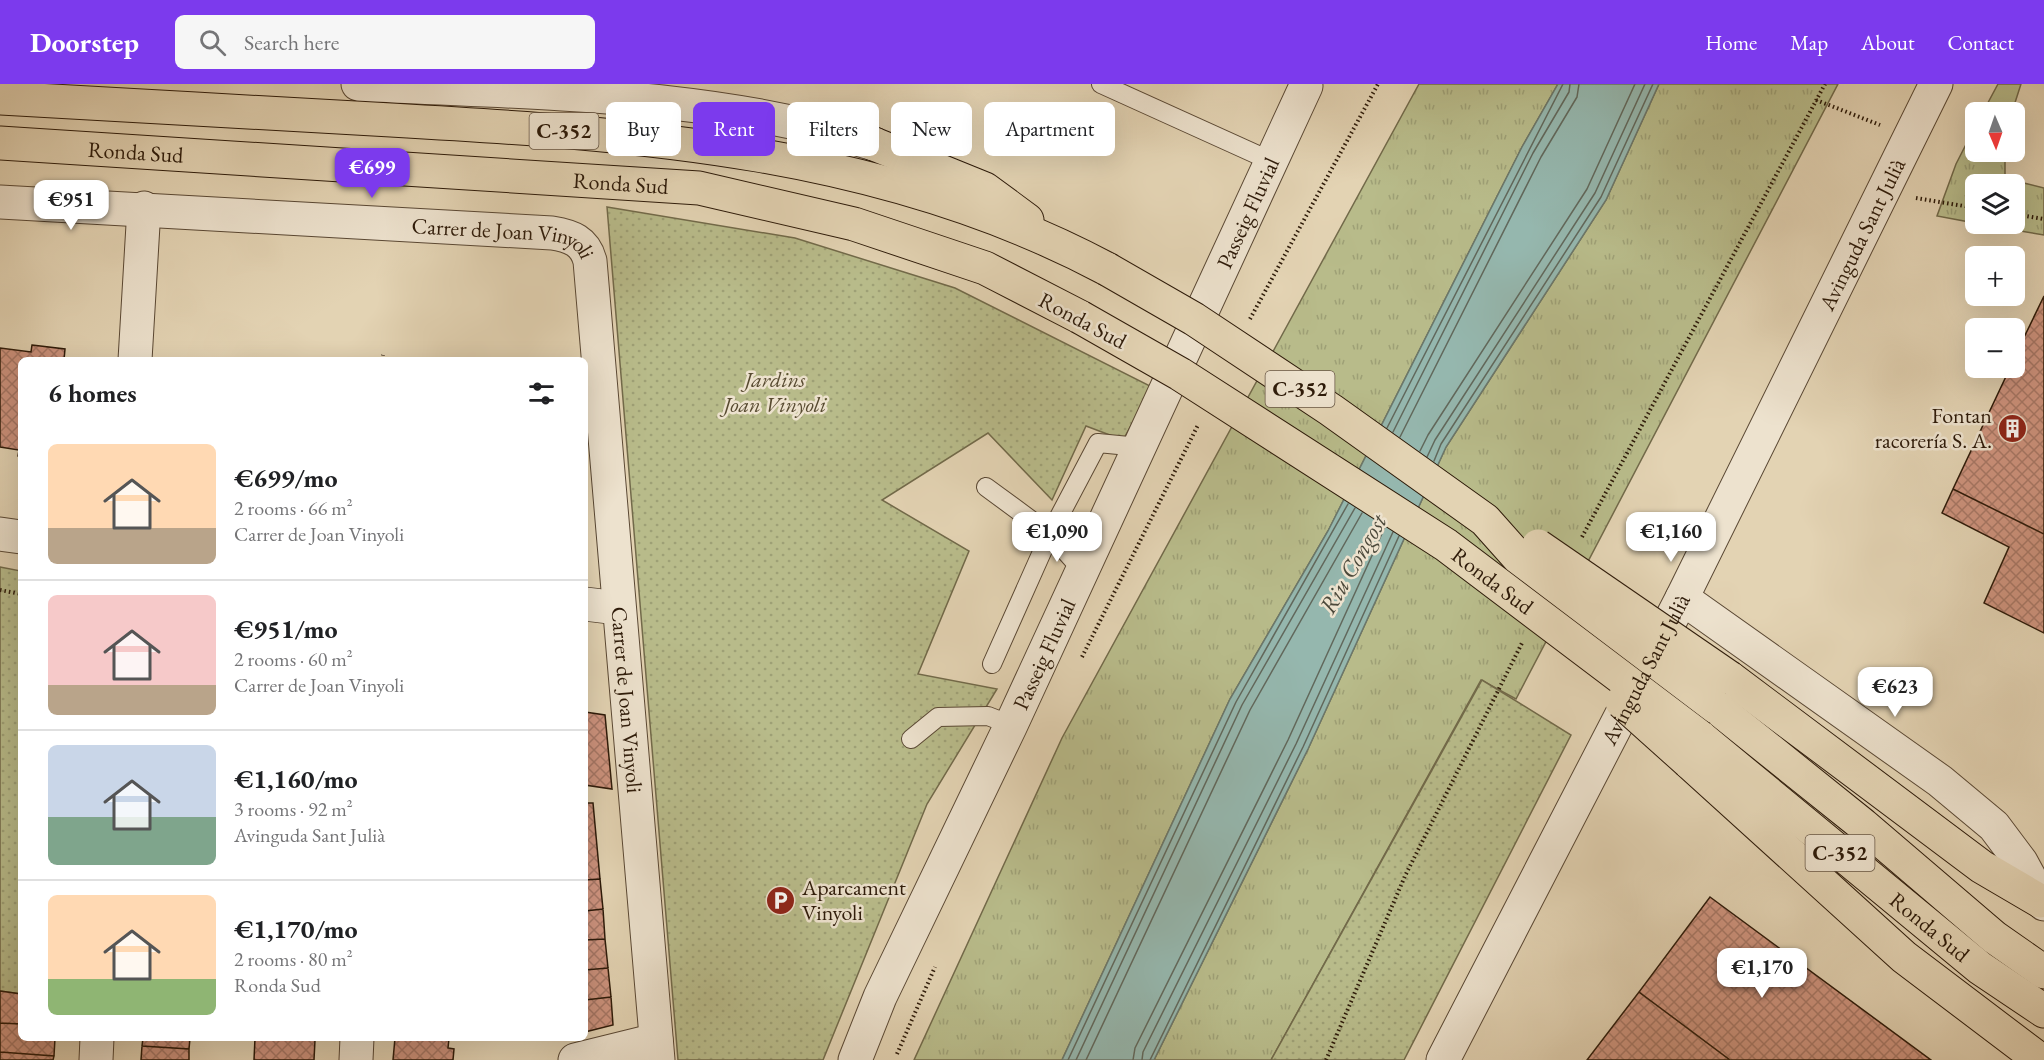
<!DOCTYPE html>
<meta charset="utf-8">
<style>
body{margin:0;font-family:"EB Garamond",serif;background:#f6f6f6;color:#202124;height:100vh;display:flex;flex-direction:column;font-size:22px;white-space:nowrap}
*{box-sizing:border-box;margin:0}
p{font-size:20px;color:#757577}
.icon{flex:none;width:33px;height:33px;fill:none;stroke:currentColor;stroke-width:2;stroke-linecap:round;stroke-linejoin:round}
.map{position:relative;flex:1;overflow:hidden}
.drawer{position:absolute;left:18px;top:273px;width:570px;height:684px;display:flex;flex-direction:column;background:#fff;border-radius:9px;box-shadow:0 6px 24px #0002}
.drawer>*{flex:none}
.banner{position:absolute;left:606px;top:18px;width:570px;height:54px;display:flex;gap:12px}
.needle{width:39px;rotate:178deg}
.buttons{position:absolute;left:1965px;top:18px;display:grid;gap:12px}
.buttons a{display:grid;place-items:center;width:60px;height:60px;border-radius:9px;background:#fff;box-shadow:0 6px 24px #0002;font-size:30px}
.price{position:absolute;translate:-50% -51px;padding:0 14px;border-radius:12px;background:#fff;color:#222;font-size:20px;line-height:39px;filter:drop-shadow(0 2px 3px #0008)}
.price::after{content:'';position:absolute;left:50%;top:36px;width:18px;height:14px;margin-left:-9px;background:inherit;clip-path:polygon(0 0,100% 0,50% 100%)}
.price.on{background:#7c3aed;color:#fff}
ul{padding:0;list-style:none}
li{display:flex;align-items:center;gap:18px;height:150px;padding:0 30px}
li+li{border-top:2px solid #e0e0e0}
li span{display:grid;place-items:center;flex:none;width:168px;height:120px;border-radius:9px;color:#555}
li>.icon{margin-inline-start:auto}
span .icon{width:72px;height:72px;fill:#fffc;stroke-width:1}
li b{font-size:26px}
h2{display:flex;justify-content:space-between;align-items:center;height:72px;padding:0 30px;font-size:26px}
.chip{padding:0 21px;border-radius:9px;background:#fff;box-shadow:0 6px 24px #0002;font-size:21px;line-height:54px}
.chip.on{background:#7c3aed;color:#fff}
header{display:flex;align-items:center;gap:36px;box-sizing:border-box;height:84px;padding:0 30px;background:#7c3aed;color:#fff}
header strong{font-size:28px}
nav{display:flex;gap:33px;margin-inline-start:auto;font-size:21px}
.search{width:420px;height:54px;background:#f6f6f6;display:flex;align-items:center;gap:15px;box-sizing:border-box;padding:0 21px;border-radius:9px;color:#757577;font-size:22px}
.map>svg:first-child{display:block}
.grass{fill:url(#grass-tufts);stroke:#726a4a;stroke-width:1.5}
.park{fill:url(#park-dots);stroke:#726a4a;stroke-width:1.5}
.water{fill:#95b7ae;stroke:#6b786c;stroke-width:1.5}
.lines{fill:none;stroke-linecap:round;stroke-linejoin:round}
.shore{stroke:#61685c;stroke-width:1.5}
.building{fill:url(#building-cross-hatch);stroke:#2d1a09;stroke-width:1.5}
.lane-casing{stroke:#5a4834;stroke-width:20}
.street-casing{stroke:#5a4834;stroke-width:35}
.highway-casing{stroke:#2d1a09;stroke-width:35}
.path{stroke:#2d1a09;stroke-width:4;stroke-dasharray:1.5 3;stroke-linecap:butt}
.lane{stroke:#ede2ce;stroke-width:18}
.street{stroke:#ede2ce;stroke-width:33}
.highway{stroke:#e3d3b3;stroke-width:33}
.highway-bridge-casing{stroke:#2d1a09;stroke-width:35;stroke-linecap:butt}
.highway-bridge{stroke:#e3d3b3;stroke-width:33}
.labels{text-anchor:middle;stroke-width:5;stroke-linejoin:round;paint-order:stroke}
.shield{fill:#ede2ce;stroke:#675644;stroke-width:1.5}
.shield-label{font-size:21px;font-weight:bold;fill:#2d1a09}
.street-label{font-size:22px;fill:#2d1a09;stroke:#ede2ce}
.park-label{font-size:22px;font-style:italic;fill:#574a30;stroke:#ede2ce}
.poi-label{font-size:22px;fill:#2d1a09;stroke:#ede2ce;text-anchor:end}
.water-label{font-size:24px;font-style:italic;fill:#4c493b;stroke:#ede2ce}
</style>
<header>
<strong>Doorstep</strong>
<div class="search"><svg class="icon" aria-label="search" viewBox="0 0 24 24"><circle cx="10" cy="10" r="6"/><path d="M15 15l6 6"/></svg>Search here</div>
<nav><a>Home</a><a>Map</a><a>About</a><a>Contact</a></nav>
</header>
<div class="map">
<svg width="2044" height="976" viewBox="0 0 2044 976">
<defs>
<pattern id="grass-tufts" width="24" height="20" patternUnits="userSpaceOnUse" patternTransform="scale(1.5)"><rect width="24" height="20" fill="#b8bb8a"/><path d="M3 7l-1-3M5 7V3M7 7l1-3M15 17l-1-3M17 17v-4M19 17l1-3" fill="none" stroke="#9ea076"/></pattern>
<pattern id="park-dots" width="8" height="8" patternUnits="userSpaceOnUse" patternTransform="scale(1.5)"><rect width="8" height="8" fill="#b8bb8a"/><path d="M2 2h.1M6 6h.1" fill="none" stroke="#9ea076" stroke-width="1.8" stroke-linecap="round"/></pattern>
<pattern id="building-cross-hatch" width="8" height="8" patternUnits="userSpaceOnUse" patternTransform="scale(1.5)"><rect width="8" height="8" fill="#cf947f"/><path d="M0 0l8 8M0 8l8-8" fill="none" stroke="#a87866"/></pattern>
</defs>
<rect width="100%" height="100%" fill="#e3d3b3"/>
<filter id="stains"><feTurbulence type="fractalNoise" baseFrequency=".00333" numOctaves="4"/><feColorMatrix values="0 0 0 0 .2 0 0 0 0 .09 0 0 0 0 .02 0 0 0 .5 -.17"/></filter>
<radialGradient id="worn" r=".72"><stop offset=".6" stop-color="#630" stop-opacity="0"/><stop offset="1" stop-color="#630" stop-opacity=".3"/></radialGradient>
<path class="grass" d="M1419,0h139l-36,63 -194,384 -98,168 -168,361h-148l148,-322z
M1659,0h179l-322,615 -35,-19 -210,380h-117l154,-311 138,-302 160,-247z
M1998,0h23l-9,28h-29z
M1975,43l1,25h29v23l11,6 28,7v47l-66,-11h36v-40h-38l-1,39 -38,-7 19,-52z"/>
<path class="park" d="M607,123l188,31 160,50 197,99 -29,53 -37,-14 -34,74 -64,-67 -106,67 87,51 -51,123 79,15 -70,115 -104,256h-145z
M0,483l21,4v423l-21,-3z
M1482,596l89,55 -167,325h-133z"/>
<path class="water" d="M1558,0h101l-53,116 -160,247 -138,302 -154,311h-92l168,-361 98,-168 194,-384z"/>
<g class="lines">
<path class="shore" d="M1387,344l176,-344
M1393,348l140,-279 36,-61 1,-8
M1400,353l141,-280 36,-60 2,-13
M1420,367l8,-16 159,-246 48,-105
M1427,373l8,-17 160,-247 50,-109
M1434,377l7,-17 160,-247 52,-113
M1068,976l168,-358 112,-198
M1076,976l166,-355 113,-197
M1086,976l164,-350 112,-197
M1133,976l2,-12 153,-308 97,-213
M1142,976l1,-8 153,-308 97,-212
M1150,976l153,-313 96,-211"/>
</g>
<path class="building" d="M2044,212v238l-91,-45 57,-121h4v-10z
M32,261l33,4 -1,11h-43v97l-3,-1 1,-6 -19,-3v-99l31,4z
M1953,405l91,45v99l-60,-30 25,-56 -67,-34z
M585,628l20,3 7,74 -27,-4z
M585,719h8l7,76 -15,1z
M600,795l3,30 -18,2v-31z
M1710,813l221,163h-201l-91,-68z
M603,825l2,30 -20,1v-29z
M605,855l3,29 -23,2v-30z
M608,884l3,29 -26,3v-30z
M0,907l21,3v30l-21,-1z
M1639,908l91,68h-143z
M611,913l2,28 -28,7v-32z
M0,939l21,1v14h34l-1,18 -54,-4z
M143,954h47l-1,11 -47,-3z
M255,954l60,2 -1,20h-60z
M395,954h54l-1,10 6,1 -1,11h-60z
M142,962l47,3v11h-48z
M0,968l54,4 -1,4h-53z"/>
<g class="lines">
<defs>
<path id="lane" d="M1101,0l170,77
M986,403l64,47 -58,130
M1082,486l-32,-36 48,-91 41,4
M911,655l27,-22 50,-1 23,9"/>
<g id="street">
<path d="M358,0c172,10 351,7 516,60"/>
<path id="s1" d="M0,118l552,31c19,3 33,8 38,28l68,799"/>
<path d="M135,276l9,-152"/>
<path d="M0,450l21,3"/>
<path d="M1682,514l258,183 54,45 27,36 23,42"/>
<path d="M585,520l33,4"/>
<path d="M96,976l1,-22"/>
<path d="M356,976l1,-22"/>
<path d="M575,976l81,-20"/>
<path id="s2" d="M855,976l25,-63 131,-272 295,-639"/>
<path id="s3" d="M1443,976l239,-462 254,-514"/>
</g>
<g id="highway">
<path d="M0,14c130,7 261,15 391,22 247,14 493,30 716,149"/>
<path id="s4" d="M0,59l699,45 155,36 131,44 95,49"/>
<path d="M874,60l111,45 42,31"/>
<path d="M1730,594l252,189 58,34"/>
<path d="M1716,623l147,118 131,112 50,35"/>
<path id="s5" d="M1700,653l280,231 64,43"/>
<path d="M1689,678l215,195 136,103"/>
</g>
</defs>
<use href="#lane" class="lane-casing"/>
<use href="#street" class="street-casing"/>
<use href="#highway" class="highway-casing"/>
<path class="path" d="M1816,16l64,25
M1916,114l60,10
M2014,130l30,5
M1250,235l128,-235
M382,276l1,-5
M1582,453l243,-453
M0,506l21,4
M1082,573l116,-232
M897,970l38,-87
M1326,976l79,-184 117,-233"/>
<use href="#lane" class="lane"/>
<use href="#street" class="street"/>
<use href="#highway" class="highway"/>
<defs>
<g id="highway-bridge">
<path d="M1107,185l87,50 137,91 154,110 33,37 198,150"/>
<path id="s6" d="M1080,233l100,57 266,171 254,192"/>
<path d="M1538,462l192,132"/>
<path d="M1622,618l67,60"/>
</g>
</defs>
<use href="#highway-bridge" class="highway-bridge-casing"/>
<use href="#highway-bridge" class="highway-bridge"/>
</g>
<defs>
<symbol id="building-disc" viewBox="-11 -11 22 22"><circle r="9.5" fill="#8f2418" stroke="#ede2ce"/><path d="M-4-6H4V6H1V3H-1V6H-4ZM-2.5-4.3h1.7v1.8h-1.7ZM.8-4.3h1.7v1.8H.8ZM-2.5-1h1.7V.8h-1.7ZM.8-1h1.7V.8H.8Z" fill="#fff"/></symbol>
<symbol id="parking-disc" viewBox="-11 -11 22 22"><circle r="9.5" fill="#8f2418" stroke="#ede2ce"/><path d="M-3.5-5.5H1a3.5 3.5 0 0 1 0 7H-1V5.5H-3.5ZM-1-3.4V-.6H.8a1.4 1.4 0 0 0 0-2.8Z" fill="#fff"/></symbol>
</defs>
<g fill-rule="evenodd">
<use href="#building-disc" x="1996" y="328" width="33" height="33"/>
<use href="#parking-disc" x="764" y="800" width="33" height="33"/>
</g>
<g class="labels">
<g class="shield">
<rect x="529.5" y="29" width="69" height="36" rx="4.5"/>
<rect x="1265.5" y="287" width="69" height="36" rx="4.5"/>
<rect x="1805.5" y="751" width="69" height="36" rx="4.5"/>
</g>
<g class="shield-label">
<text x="564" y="54">C-352</text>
<text x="1300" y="312">C-352</text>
<text x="1840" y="776">C-352</text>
</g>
<g class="street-label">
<text dy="8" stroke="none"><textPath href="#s4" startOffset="136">Ronda Sud</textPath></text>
<text dy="8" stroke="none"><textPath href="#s4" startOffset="622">Ronda Sud</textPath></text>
<text dy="8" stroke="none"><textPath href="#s2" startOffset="934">Passeig Fluvial</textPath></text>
<text dy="8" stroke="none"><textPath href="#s3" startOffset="926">Avinguda Sant Julià</textPath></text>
<text dy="8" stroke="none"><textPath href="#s1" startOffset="506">Carrer de Joan Vinyoli</textPath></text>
<text transform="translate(1083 236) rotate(28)" y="8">Ronda Sud</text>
<text dy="8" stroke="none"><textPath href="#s6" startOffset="490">Ronda Sud</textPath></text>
<text dy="8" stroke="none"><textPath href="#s2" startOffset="448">Passeig Fluvial</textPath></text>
<text dy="8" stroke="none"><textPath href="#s3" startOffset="440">Avinguda Sant Julià</textPath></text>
<text dy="8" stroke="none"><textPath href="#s1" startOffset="1044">Carrer de Joan Vinyoli</textPath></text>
<text dy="8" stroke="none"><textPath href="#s5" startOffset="298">Ronda Sud</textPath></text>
</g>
<g class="park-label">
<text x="775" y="303">Jardins<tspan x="775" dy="25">Joan Vinyoli</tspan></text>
</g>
<g class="poi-label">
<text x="1992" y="339">Fontan<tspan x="1992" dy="25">racorería S. A.</tspan></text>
<text x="802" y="811" text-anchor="start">Aparcament<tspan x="802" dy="25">Vinyoli</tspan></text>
</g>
<g class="water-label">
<text transform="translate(1353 480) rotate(-60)" y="8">Riu Congost</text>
</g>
</g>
<rect width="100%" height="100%" filter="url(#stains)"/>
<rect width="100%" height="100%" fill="url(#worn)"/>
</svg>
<div class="buttons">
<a><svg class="needle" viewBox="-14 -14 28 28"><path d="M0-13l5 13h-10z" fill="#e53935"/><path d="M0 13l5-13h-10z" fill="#757577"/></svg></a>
<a><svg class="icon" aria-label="layers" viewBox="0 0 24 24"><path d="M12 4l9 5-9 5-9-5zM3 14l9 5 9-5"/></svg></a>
<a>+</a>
<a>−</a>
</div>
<b class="price on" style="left:372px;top:115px">€699</b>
<b class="price" style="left:71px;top:147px">€951</b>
<b class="price" style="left:1057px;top:479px">€1,090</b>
<b class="price" style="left:1671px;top:479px">€1,160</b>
<b class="price" style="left:1895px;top:634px">€623</b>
<b class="price" style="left:1762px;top:915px">€1,170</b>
<div class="banner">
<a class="chip">Buy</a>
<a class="chip on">Rent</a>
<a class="chip">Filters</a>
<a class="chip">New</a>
<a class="chip">Apartment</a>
</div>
<section class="drawer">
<h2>6 homes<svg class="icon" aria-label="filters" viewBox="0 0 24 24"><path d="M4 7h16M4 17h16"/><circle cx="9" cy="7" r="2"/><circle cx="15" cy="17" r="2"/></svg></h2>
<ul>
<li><span style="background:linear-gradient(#ffd9b3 70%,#b9a48a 0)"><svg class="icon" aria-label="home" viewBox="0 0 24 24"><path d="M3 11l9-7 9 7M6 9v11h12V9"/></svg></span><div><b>€699/mo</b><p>2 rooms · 66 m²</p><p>Carrer de Joan Vinyoli</p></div></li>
<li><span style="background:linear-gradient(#f6c9c9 75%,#b9a48a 0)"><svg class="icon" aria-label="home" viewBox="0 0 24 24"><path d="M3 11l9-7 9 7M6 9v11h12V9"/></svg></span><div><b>€951/mo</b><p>2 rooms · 60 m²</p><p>Carrer de Joan Vinyoli</p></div></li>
<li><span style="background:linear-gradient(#c9d6e8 60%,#7fa58c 0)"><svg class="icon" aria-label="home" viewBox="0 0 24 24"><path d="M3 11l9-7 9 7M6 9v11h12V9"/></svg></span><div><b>€1,160/mo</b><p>3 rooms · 92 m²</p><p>Avinguda Sant Julià</p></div></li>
<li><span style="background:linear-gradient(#ffd9b3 70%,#8fb573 0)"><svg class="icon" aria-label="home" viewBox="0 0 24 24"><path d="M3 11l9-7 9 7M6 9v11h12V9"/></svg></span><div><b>€1,170/mo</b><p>2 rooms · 80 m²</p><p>Ronda Sud</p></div></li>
</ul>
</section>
</div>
